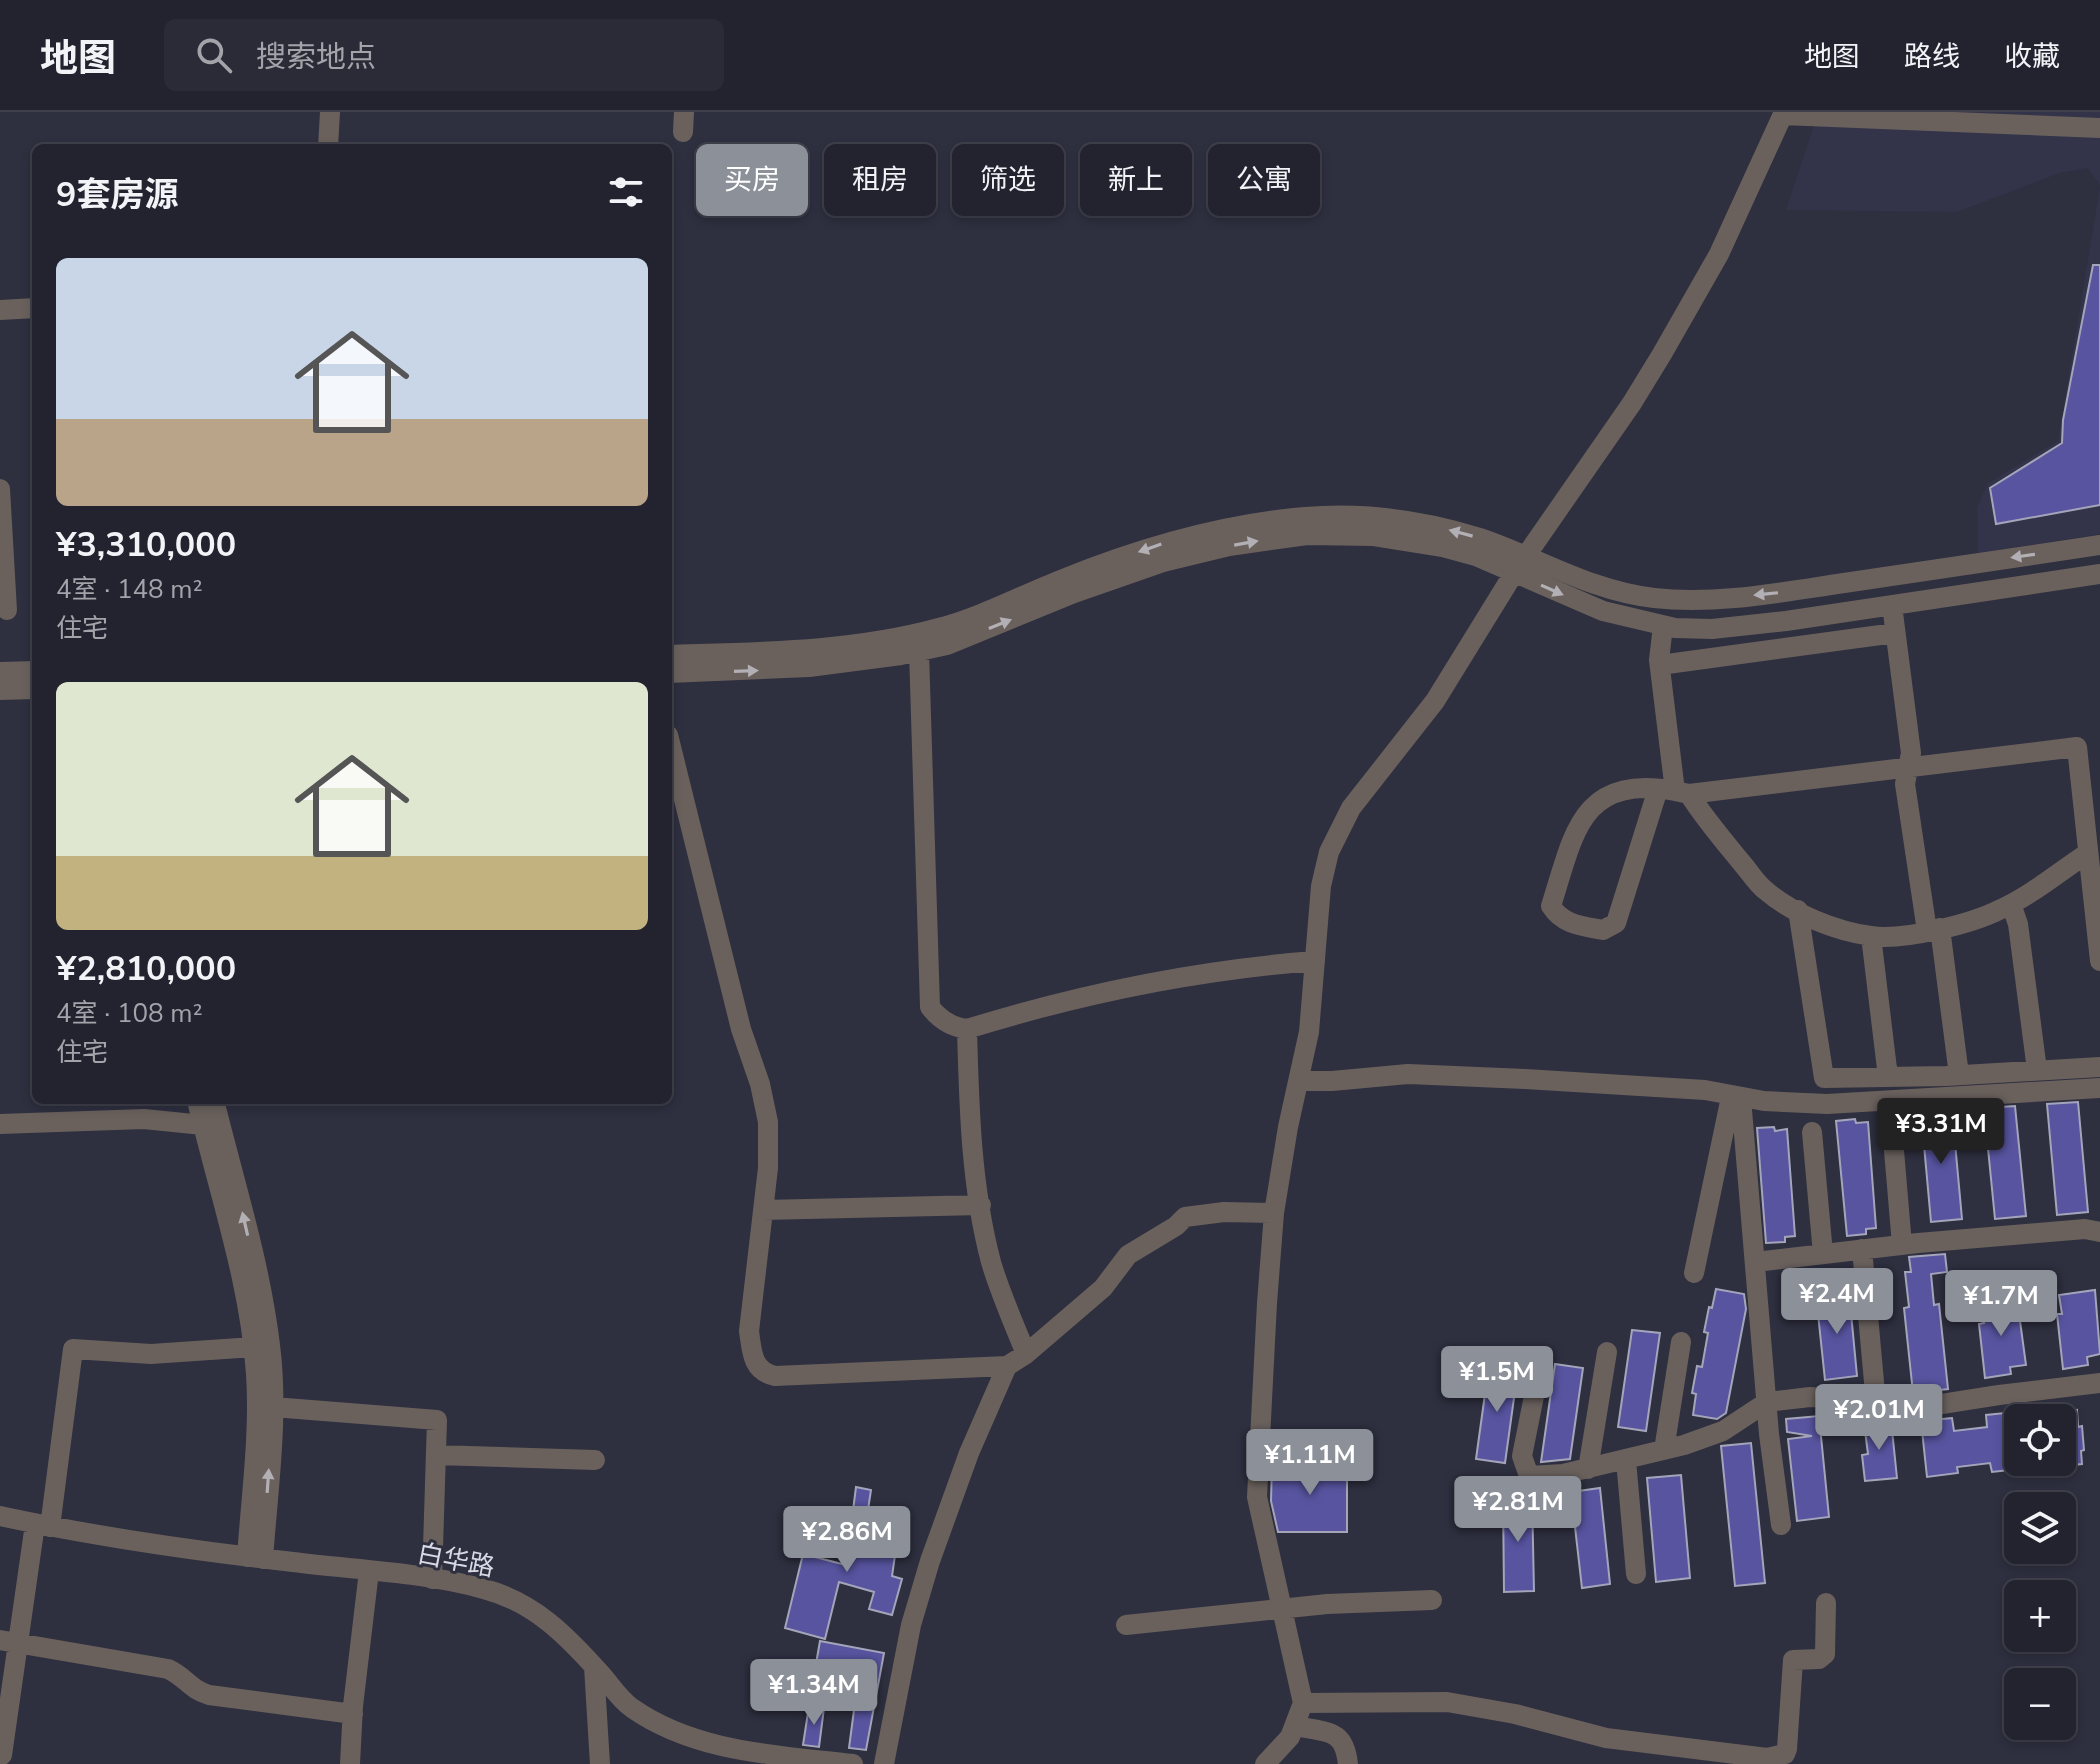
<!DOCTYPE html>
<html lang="zh">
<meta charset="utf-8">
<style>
body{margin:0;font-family:"Nunito Sans","Noto Sans SC",sans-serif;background:#2a2b37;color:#f1f3f6;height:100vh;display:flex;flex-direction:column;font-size:30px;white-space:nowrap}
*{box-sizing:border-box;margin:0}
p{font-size:26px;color:#a2a4aa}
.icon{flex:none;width:44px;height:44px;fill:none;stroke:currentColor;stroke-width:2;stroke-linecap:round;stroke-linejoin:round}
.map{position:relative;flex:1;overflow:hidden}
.drawer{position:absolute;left:32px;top:32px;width:640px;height:960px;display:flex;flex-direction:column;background:#22232f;border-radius:12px;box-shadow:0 4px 12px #0003,0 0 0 2px #3f404b}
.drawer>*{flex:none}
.hud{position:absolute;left:696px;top:32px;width:760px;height:72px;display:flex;gap:16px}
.buttons{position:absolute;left:2004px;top:1292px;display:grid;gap:16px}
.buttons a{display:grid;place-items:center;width:72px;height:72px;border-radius:12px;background:#22232f;box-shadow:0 4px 12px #0003,0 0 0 2px #3f404b;font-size:40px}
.price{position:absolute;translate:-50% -68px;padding:0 18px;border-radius:8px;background:#8c9099;color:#fff;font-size:26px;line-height:52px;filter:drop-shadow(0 2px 4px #0008)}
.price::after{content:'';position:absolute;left:50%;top:48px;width:24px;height:18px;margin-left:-12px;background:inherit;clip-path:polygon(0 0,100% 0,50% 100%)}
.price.active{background:#222;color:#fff}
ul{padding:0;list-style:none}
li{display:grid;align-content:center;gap:16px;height:424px;padding:0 24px}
li span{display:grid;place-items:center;height:248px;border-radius:12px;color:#555}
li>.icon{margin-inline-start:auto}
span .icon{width:144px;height:144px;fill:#fffc;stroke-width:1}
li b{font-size:34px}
h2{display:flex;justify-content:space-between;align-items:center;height:96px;padding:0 24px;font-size:34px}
.tag{padding:0 28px;border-radius:12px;background:#22232f;box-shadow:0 4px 12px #0003,0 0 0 2px #3f404b;font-size:28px;line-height:72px}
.tag.active{background:#8c9099;color:#fff}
header{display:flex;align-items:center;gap:48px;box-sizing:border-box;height:112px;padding:0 40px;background:#22232f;border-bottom:2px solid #3f404b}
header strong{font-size:38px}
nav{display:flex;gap:44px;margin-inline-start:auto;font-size:28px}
.search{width:560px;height:72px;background:#2a2b37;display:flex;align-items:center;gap:20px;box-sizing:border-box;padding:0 28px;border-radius:12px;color:#a2a4aa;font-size:30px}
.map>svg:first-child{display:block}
.built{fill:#33334a}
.building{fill:#5854a0;stroke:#a4a5ba;stroke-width:2}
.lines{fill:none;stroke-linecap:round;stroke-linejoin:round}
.minor{stroke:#6a615d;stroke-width:20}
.oneway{fill:#b2afb5}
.labels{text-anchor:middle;stroke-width:6;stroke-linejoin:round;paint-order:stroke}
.street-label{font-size:26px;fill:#d8d9e4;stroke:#2e2f3f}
</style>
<header>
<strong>地图</strong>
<div class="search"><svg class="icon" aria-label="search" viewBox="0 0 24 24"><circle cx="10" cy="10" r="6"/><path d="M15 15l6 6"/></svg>搜索地点</div>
<nav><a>地图</a><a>路线</a><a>收藏</a></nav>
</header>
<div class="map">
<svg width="2100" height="1652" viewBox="0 0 2100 1652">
<rect width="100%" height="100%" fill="#2e2f3f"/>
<path class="built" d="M1818,0h282v72l-13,-16 -27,5 -103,39 -171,-2z
M2100,75v347l-122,19 -1,-46 11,-24 70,-42z"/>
<path class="building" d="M2093,153h7v240l-104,19 -6,-36 72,-45 1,-23z
M2078,990l10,110 -31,3 -10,-111z
M2015,994l11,110 -31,3 -11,-111z
M1952,998l10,109 -31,3 -10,-110z
M1855,1007l1,4 12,-1 8,106 -10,1v5l-19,2 -11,-115z
M1774,1015l1,4 12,-2 8,107 -10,1v5l-19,1 -9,-115z
M1945,1142l2,18 -16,2 3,31 5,-1 9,85 -35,4 -9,-85 5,-1 -4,-35h6l-2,-15z
M1716,1177l28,5 2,15 -20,104 -9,6 -24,-4 3,-21 -4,-1 5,-27 5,1 6,-34 -4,-1 5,-25 3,1z
M2095,1178l5,64 -13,3 1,8 -25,4 -6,-55h5l-3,-19z
M1849,1180l8,84 -32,4 -9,-85z
M2017,1187l9,66 -16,2 1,7 -26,4 -6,-54 5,-1 -3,-18z
M1632,1218l28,3 -14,98 -28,-4z
M1555,1252l28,4 -13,91 -29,3z
M1489,1253l29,4 -13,94 -29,-4z
M2077,1298l1,17 4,-1 2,24 -3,1 1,13 -20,2v-54z
M2015,1300l3,57 -26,3 -2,-9 -33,4 1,6 -31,4 -6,-56 31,-3 2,13 33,-4 -1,-12z
M1819,1304l10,101 -32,4 -9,-82 24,-3 -25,-4 -1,-13z
M1891,1308l6,58 -32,3 -3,-26 6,-1 -4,-31z
M1751,1331l14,140 -30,3 -14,-140z
M1272,1351l75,1v68h-69l-7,-31z
M1681,1363l9,103 -34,4 -9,-104z
M856,1375l15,3 -5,33 33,5 -7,48 10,3 -10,36 -23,-6 5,-17 -35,-10 -14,57 -40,-11 18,-74 43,11z
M1600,1376l10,96 -28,4 -11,-96z
M1532,1383l2,96 -30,1 -1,-96z
M820,1529l64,12 -18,97 -17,-2 5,-38 -8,-1 5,-27 -37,-7z
M809,1594l15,2 -5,39 -16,-2z"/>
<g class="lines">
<path class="minor" d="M1783,3l317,13
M683,20l1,-20
M328,36l2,-36
M0,198l36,-2
M0,377l7,121
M1892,493l19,148 -6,31 22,147
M1663,514l-4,34 16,131 14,3 388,-47 23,214
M919,539l11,356c10,13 21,20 37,22 113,-35 230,-59 348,-68
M668,543c90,-3 183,-3 271,-27 42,-11 83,-33 124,-49 77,-31 158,-55 242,-62 58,-5 120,4 175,21 59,20 111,53 174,60 63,7 128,-6 190,-15 86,-13 171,-25 256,-38
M1660,553l235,-32
M0,560l36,-1
M668,561l141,-6 92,-12 46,-10 127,-52 89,-31 66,-16 78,-11 67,1 69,11 33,9 127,55 72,17 37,1 74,-8 314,-47
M0,578l36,-1
M668,623l73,294 19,55 8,38v46l-19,163c3,21 3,40 26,45l232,-10
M1658,677l-42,134 -13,7c-21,-4 -40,-5 -52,-24 23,-72 29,-132 124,-115
M1689,682c16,25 34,46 52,68 8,9 15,21 24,28 28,24 70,41 106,46 32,5 101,-12 130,-27 31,-14 59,-38 87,-56
M2011,792l7,20 19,146
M1798,798l26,168 122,-2 154,-9
M1940,816l19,147
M1871,824l17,141
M967,917c2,77 4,158 24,233 9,31 23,62 35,92
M1300,969h32l76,-7 117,5 180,11 59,11 63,3 273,-16
M1741,986l28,336 12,91
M197,988c21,91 53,181 59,274 4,60 -5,123 -9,183
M214,988c20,81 46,162 56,245 9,70 -2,144 -7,214
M0,1012l144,-5 59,6
M1892,1015l10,118
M1812,1020l11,122
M763,1098l218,-5
M1862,1137l14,155
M1755,1150l163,-19 167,-14 15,3
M1694,1161l37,-176
M1536,1274l-14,70 7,20 34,-2 121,-29 39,-14 44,-29 43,-5 19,1 81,11 89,-14 101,-12
M273,1295l164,13 -5,159
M1664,1338l17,-108
M436,1343l159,5
M1626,1348l10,114
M1588,1357l19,-117
M0,1404c97,21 195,35 293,46 63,8 130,10 191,27 50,13 83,47 116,84 10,11 20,27 32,35 64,45 146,47 221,56
M50,1415l23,-178 78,5 103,-7
M1126,1513l201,-21 105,-4
M0,1528l168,29c18,8 21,20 41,26l144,19
M594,1555l6,97
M1303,1591l144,-1 68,12 91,24 161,20 18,-4 2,-5 6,-89 26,-1 6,-5 1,-51
M1296,1614c31,7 48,2 52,38
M2,1643l33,-231
M350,1652l3,-58 16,-135
M884,1652l27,-139 19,-64 39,-108 38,-87 19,-12 77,-66 25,-33 48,-29 9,-9 39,-5 50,1
M1265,1652l25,-27 13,-34 -46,-206 10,-194 7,-90 14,-86 21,-95 12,-146 8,-34 22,-44 84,-107 79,-128 118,-170 30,-49 57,-100 65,-142"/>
</g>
<defs><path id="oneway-solid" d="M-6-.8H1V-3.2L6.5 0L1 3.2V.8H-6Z" transform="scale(2)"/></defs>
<g class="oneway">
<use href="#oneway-solid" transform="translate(1461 421) rotate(-165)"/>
<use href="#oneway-solid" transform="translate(1246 431) rotate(-10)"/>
<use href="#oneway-solid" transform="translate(1150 436) rotate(161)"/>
<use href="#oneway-solid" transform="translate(2023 444) rotate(172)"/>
<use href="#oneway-solid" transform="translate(1552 478) rotate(24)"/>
<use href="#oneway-solid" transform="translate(1766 482) rotate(174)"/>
<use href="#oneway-solid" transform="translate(1000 512) rotate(-22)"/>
<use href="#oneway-solid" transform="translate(746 559) rotate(-2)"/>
<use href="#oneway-solid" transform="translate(245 1112) rotate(-103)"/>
<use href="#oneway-solid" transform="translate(268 1369) rotate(-86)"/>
</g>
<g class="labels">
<g class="street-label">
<text transform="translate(456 1448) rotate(11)" y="9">白华路</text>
</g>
</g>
</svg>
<div class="buttons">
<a><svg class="icon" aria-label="locate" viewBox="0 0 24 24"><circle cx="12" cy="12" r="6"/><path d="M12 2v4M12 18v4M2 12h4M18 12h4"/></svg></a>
<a><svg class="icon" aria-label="layers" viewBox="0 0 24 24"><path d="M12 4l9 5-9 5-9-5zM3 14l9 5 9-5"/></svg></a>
<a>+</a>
<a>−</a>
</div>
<b class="price active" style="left:1941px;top:1054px">¥3.31M</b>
<b class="price" style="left:1837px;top:1224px">¥2.4M</b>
<b class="price" style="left:2001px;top:1226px">¥1.7M</b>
<b class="price" style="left:1497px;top:1302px">¥1.5M</b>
<b class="price" style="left:1879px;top:1340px">¥2.01M</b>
<b class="price" style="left:1310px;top:1385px">¥1.11M</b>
<b class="price" style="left:1518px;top:1432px">¥2.81M</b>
<b class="price" style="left:847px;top:1462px">¥2.86M</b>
<b class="price" style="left:814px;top:1615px">¥1.34M</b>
<div class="hud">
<a class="tag active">买房</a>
<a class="tag">租房</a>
<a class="tag">筛选</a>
<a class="tag">新上</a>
<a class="tag">公寓</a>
</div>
<section class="drawer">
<h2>9套房源<svg class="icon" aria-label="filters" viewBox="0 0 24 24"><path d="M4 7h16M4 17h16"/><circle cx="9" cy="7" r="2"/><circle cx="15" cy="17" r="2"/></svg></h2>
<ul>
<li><span style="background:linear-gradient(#c9d6e8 65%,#b9a48a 0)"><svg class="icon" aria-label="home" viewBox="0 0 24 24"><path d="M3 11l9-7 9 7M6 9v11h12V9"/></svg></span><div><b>¥3,310,000</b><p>4室 · 148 m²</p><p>住宅</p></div></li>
<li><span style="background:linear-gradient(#dfe7d0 70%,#c2b280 0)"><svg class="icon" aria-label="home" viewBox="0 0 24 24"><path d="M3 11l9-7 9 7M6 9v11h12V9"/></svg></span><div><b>¥2,810,000</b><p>4室 · 108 m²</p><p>住宅</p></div></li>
</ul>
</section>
</div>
